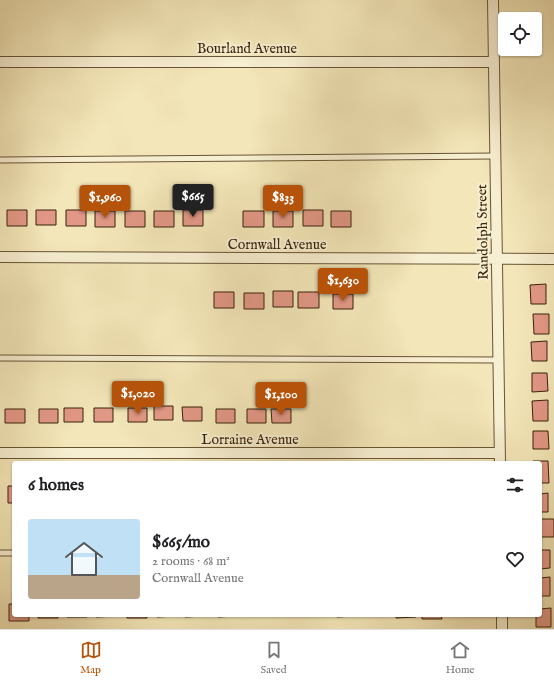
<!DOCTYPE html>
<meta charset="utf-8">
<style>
body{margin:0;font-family:"IM FELL English",serif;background:#f2f2f2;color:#202124;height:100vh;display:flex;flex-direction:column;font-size:15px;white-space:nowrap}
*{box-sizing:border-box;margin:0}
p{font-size:13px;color:#757577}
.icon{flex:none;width:22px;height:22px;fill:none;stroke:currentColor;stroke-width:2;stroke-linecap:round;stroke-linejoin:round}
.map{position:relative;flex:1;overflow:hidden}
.panel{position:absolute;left:12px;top:461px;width:530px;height:156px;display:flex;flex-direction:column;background:#fff;border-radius:4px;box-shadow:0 1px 3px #0004}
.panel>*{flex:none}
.tools{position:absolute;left:498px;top:12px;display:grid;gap:8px}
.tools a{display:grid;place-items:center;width:44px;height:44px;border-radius:4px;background:#fff;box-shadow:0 1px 3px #0004;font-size:20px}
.price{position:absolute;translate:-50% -34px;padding:0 9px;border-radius:4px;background:#b45309;color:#fff;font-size:13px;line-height:26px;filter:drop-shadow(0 1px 2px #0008)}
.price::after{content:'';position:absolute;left:50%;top:24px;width:12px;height:9px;margin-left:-6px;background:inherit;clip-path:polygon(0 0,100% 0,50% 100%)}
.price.active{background:#222;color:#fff}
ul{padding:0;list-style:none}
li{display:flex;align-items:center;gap:12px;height:100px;padding:0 16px}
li+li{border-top:1px solid #e0e0e0}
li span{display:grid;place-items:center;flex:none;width:112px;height:80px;border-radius:4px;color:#555}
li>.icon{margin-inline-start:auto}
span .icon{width:48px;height:48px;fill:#fffc;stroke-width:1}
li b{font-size:17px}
h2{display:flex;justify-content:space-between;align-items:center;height:48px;padding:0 16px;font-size:17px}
.dock{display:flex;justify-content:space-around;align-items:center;height:56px;border-top:1px solid #e0e0e0;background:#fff;font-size:11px;color:#757577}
.dock a{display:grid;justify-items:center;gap:2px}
.dock .active{color:#b45309}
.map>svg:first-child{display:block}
.building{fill:#e29886;stroke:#39230b}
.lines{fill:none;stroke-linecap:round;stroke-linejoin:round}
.lane-casing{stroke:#685436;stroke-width:7}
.street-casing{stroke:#685436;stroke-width:12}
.lane{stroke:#f7efd1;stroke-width:5}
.street{stroke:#f7efd1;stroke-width:10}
.labels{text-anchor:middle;stroke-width:4;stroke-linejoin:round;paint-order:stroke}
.street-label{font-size:14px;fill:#39230b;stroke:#f7efd1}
</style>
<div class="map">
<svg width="554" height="629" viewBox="0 0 554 629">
<rect width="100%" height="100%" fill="#f3e6b8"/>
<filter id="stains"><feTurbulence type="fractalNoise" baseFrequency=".005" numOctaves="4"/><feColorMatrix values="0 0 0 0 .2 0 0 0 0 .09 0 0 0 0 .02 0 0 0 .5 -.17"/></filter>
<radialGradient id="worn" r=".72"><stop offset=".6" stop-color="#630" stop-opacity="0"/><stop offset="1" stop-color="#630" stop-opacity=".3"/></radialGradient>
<path class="building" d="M7,210h20v16h-20z
M36,210h20v15h-20z
M66,210h20v16h-20z
M183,210h20v16h-20z
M303,210h20v16h-20z
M95,211h20v16h-20z
M125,211h20v16h-20z
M154,211h20v16h-20z
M243,211h21v16h-21z
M273,211h20v16h-20z
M331,211h20v16h-20z
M546,284v20h-15l-1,-19z
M273,291h20v16h-20z
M214,292h20v16h-20z
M298,292h21v16h-21z
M244,293h20v16h-20z
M333,294h20v15h-20z
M533,314h16v20h-15z
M547,341v20h-15l-1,-19z
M532,373h15l1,18 -16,1z
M548,400v21h-15l-1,-20z
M154,406h19v14h-19z
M182,407h20v14h-19z
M64,408h19v14h-19z
M94,408h19v14h-19z
M128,408h19v14h-19z
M5,409h20v14h-20z
M39,409h19v14h-19z
M216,409h19v14h-19z
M247,409h19v14h-19z
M271,409h20v14h-19z
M533,431h15l1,18h-16z
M533,461h15l1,22h-9v-20h-7z
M8,486h6v17h-6z
M548,493v19h-8v-18z
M540,519h14v18h-14z
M540,550h10v18l-10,1z
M550,577v19h-10v-18z
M9,604h5v11h15v6h-20z
M551,608v19h-15v-12h4v-6z
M38,615h20v3h-20z
M67,615h20v2h-20z
M96,615h21v1l-21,1z
M127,615h20v3h-20z
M157,615h20v1l-20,1z
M185,615h20v1l-20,1z
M218,615h17v1l-17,1z
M337,615h18v1l-18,1z
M396,615h20v2l-20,1z
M422,615h19l1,4h-20z"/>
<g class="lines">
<defs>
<path id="lane" d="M0,160l495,-4
M0,358l498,2
M0,553h14"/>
<path id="street" d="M493,0l7,463
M0,62h494
M0,257l554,2
M0,453h499
M502,615v14"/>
</defs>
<use href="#lane" class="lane-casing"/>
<use href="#street" class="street-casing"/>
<use href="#lane" class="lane"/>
<use href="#street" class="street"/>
</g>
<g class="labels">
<g class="street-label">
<text x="247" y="53">Bourland Avenue</text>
<text transform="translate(482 232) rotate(-91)" y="5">Randolph Street</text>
<text x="277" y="249">Cornwall Avenue</text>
<text x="250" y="444">Lorraine Avenue</text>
</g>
</g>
<rect width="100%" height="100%" filter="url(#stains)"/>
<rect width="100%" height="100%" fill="url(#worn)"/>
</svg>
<div class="tools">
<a><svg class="icon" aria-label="locate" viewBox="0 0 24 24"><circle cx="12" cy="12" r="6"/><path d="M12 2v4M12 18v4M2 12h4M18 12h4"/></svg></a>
</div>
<b class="price active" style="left:193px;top:218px">$665</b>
<b class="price" style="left:105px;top:219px">$1,960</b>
<b class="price" style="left:283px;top:219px">$833</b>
<b class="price" style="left:343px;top:302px">$1,630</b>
<b class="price" style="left:138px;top:415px">$1,020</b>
<b class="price" style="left:281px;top:416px">$1,100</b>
<section class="panel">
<h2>6 homes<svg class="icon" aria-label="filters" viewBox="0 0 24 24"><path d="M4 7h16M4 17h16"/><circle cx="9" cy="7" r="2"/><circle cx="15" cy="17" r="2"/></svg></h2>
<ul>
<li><span style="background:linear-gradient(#bfe0f5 70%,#b9a48a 0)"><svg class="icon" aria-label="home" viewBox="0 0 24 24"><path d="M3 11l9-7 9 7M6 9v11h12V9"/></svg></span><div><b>$665/mo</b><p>2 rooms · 68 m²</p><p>Cornwall Avenue</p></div><svg class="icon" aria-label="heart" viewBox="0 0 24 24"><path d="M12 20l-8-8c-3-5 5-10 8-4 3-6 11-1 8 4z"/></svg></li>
</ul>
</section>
</div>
<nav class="dock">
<a class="active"><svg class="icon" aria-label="map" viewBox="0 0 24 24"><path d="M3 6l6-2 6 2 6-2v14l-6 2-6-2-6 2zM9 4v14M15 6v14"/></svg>Map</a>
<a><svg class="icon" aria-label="saved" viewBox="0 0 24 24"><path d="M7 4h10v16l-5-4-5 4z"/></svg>Saved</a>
<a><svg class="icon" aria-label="home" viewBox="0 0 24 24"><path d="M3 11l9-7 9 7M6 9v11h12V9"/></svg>Home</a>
</nav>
